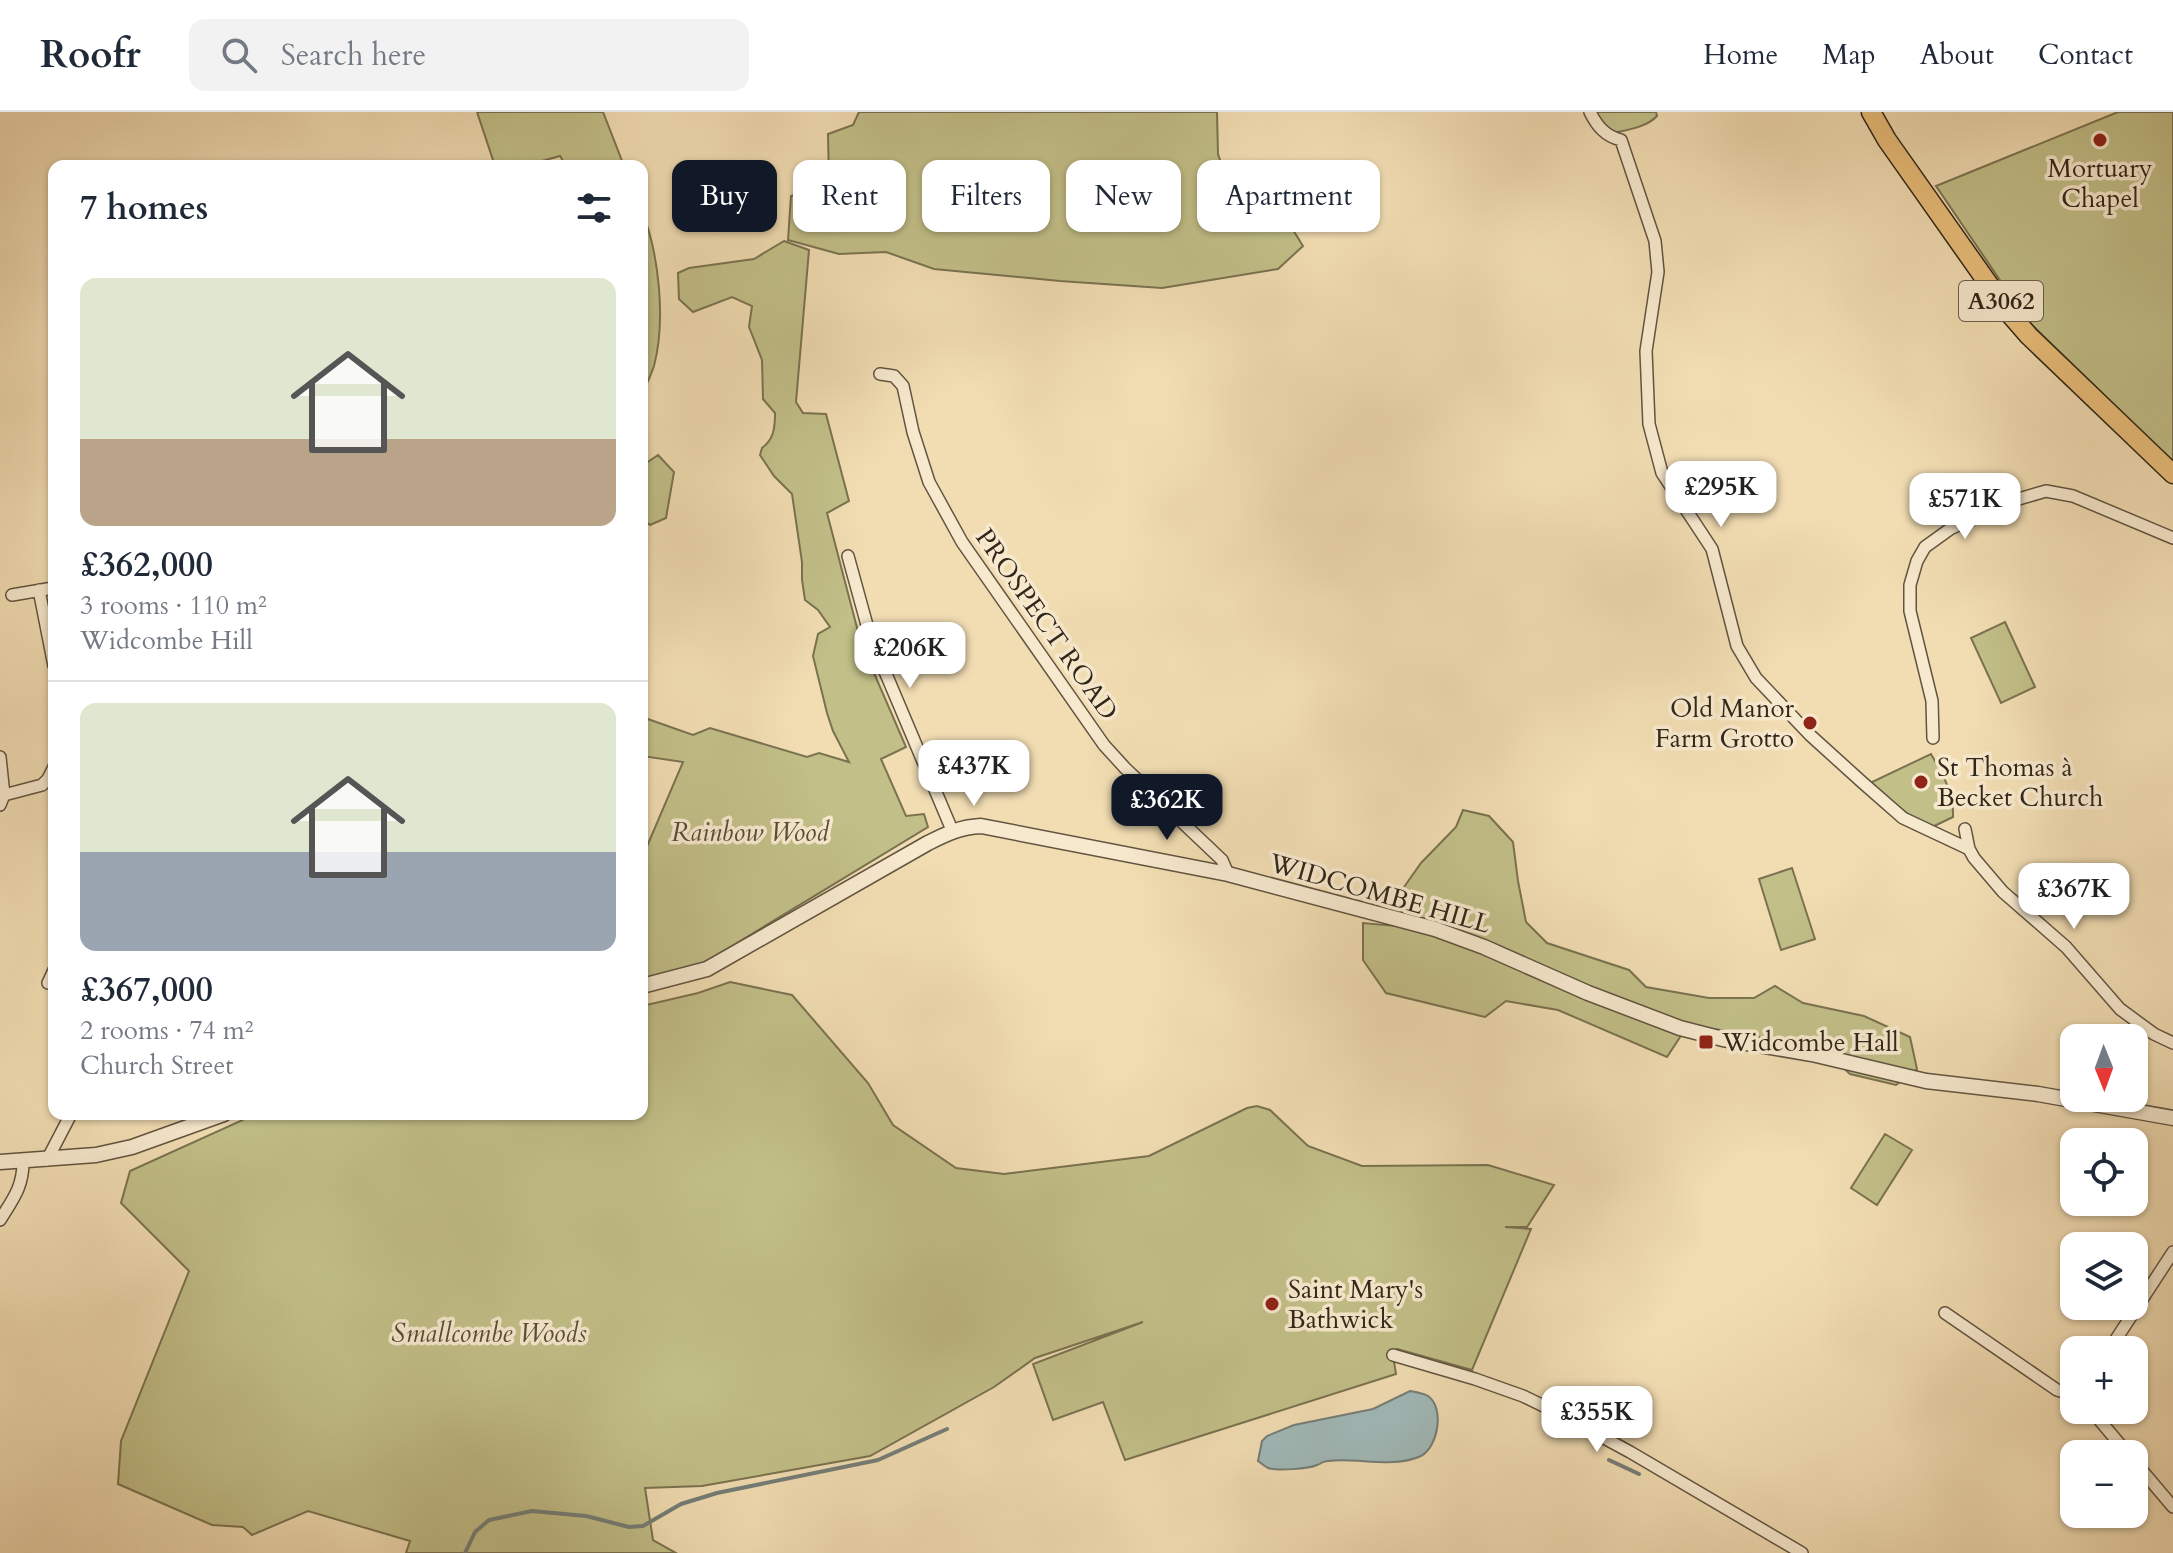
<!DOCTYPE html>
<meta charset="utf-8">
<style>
body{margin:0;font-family:Cardo,serif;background:#f2f2f3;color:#1f2937;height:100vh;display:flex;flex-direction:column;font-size:30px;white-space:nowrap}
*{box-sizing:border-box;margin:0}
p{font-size:26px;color:#747a83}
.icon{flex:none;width:44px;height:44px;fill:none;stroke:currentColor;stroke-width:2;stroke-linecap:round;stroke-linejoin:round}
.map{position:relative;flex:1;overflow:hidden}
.details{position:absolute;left:48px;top:48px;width:600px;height:960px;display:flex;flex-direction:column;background:#fff;border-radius:16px;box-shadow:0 2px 6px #0004}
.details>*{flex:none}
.banner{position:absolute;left:672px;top:48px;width:760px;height:72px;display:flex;gap:16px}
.needle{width:52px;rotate:179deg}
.buttons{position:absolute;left:2060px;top:912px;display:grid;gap:16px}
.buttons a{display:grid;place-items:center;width:88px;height:88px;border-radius:16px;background:#fff;box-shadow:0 2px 6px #0004;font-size:40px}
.price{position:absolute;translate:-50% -68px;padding:0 18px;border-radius:16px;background:#fff;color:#222;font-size:26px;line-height:52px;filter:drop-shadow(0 2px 4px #0008)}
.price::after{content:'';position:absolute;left:50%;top:48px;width:24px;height:18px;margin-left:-12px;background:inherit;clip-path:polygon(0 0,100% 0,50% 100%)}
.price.selected{background:#111827;color:#fff}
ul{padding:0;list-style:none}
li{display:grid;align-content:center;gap:16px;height:424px;padding:0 32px}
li+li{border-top:2px solid #e0e1e3}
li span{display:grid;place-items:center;height:248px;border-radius:16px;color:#555}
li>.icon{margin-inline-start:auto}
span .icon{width:144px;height:144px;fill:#fffc;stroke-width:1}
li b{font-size:34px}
h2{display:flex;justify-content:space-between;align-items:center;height:96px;padding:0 32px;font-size:34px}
.tag{padding:0 28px;border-radius:16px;background:#fff;box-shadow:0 2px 6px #0004;font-size:28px;line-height:72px}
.tag.selected{background:#111827;color:#fff}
header{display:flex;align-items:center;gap:48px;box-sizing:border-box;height:112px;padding:0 40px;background:#fff;border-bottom:2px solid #e0e1e3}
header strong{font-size:38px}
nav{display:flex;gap:44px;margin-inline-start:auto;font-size:28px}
.search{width:560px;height:72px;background:#f2f2f3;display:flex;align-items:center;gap:20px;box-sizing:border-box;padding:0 28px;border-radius:16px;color:#747a83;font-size:30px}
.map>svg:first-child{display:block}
.green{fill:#c2bf88;stroke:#7a7250;stroke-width:2}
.water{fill:#a0b9b8;stroke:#747e78;stroke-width:2}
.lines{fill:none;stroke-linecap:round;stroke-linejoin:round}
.stream{stroke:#747e78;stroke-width:4}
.minor-casing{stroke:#615440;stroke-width:14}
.tertiary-casing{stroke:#615440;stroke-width:17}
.primary-casing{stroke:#312619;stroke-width:21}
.minor{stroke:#f7e9ce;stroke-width:11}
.tertiary{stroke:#f7e9ce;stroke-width:14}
.primary{stroke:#e9be7a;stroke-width:18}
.poi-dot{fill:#8f2418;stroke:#f7e9ce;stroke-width:3}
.labels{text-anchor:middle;stroke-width:7;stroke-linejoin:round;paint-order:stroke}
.shield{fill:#f7e9ce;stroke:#6c604f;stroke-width:2}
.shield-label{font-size:24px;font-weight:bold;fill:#312619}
.poi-label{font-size:26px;fill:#312619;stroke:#f7e9ce;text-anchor:start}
.street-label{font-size:26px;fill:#312619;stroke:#f7e9ce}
.park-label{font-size:26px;font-style:italic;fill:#554c35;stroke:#f7e9ce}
</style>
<header>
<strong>Roofr</strong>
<div class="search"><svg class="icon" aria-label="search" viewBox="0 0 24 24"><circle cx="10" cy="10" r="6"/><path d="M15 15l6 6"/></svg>Search here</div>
<nav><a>Home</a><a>Map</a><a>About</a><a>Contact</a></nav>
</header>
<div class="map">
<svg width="2173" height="1441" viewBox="0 0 2173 1441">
<rect width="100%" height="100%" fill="#f2ddb3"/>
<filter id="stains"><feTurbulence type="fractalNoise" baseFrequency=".0025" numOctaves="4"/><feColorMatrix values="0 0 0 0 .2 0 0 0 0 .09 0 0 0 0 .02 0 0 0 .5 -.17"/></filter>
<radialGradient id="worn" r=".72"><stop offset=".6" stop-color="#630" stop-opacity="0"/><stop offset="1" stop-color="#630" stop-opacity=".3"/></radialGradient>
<path class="green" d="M477,0h126l21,54h-58l-6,-10 -36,10h-29z
M859,0h358l1,42 17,51 34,-14 34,55 -25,23 -116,19 -102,-7 -126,-12 -48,-17 -47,2 -51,-14 3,-44 38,-11 -1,-51 25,-9z
M1593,0h63l1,4c-11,12 -32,14 -48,18z
M2118,0h55v350l-146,-142 -91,-134z
M642,99c17,43 24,109 12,155 -3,9 -8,19 -12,29z
M784,129l25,9 -13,152 7,11 23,1 23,87 -22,12 34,130 45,104 -25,12 25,57 18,-2 4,13 -229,139 -57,15v-123l41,-96 -41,-6v-39l51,18 17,-7 97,29 12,-4 30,9 -16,-31 -6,-18 -14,-57 5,-22 12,-7 -12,-17 -13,-10 -3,-20v-18l-10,-68 -18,-18 -14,-21 2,-7c12,-9 13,-20 13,-35l-12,-14 -1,-39 -13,-33 3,-21 -20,-9 -39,15 -14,-13 -1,-26 11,-5 65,-9z
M658,343l16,17 -8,46 -16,7 -8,-7v-52z
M2005,510l30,65 -34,16 -30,-65z
M1931,642c12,21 23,39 22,63l-23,11 -21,-13 -39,-32z
M1463,698l26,6 24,26 5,39 8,41 21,21 82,27 17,17 63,11h45l21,-12 28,17 61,13 46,21 7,32 -21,16 -46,-11 -31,-30 -69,-7 -28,-7 -36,-2 -19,29 -109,-47 -52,-9 -21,16 -99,-24 -23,-33v-37l33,3 1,-29 24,-34 35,-36z
M1792,756l23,71 -34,11 -22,-71z
M730,870l62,13 76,88 25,42 63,43 48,6 145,-18 98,-48 10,-2 13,4 38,36 54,20 126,-1 66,20 -27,42h-22l26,2 -59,141 -75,-21 -4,6 3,19 -271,86 -22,-58 -50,18 -20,-56 110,-42 -108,36 -41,29 -124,69 -168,30 -57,2 8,52 23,13h-270l4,-12 -102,-30 -56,24 -9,-8 -31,-2 -94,-41 3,-43 68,-170 -68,-68 9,-32 126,-57h386v-108l56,-13z
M1885,1022l27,16 -35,55 -26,-17z"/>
<path class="water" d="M1410,1279c6,1 13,2 18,5 17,12 10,51 -7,60 -28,13 -64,1 -93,5 -8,1 -3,1 -11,4 -8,4 -41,6 -49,3 -3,-1 -8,-6 -10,-7l4,-20 5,-5 27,-11 79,-16z"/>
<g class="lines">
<path class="stream" d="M1609,1348l30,14
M465,1441l10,-21 14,-12 43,-9 54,5 43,11 14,-1 38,-22 36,-11 161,-33 69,-31"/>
<defs>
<path id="minor" d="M1590,0c7,14 15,24 31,28l34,101 3,31 -12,79 3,73 13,49 50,76 25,97 19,32 54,57 53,48 40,35 66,31
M880,262l14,2 9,10 10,46 16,50 33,60 142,203 21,23 97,92 6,14
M848,444l22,80 82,194
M39,478l15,76
M12,483l41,-7
M1933,626l-1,-37 -22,-90v-26l7,-24 8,-14 25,-18 55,-26 41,-12 27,5 100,42
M0,645l4,38 -4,10
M4,683l38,-10 6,-6 6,-12
M1965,717l4,20 5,9 29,34 63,55 54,62 34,25 19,9
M48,871l6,-13
M47,1048l24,-46
M0,1108c13,-21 23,-33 23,-58
M1945,1201l112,77 17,5
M2109,1238l64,-98
M1393,1243l82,24 48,17 37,18 70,38 172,101
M2091,1298l37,44
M2134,1349l39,46"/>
<path id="tertiary" d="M642,874l65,-17 221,-126c18,-9 32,-16 53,-17l247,48 207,55 49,18 104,46 92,35 43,11 89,15 114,27 112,13 135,24
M0,1050l96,-7 36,-8 92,-33"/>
<path id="primary" d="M1871,0l16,28 122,173 20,23 144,138"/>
</defs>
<use href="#minor" class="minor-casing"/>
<use href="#tertiary" class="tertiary-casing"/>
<use href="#primary" class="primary-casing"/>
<use href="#minor" class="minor"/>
<use href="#tertiary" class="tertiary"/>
<use href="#primary" class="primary"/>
</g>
<g class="poi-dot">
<circle cx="2100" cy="28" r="8"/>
<circle cx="1810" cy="611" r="8"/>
<circle cx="1921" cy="670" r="8"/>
<rect x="1698" y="922" width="16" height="16" rx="4"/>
<circle cx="1272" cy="1192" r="8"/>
</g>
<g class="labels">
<rect class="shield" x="1959" y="169" width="84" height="40" rx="6"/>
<g class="shield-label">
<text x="2001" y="197">A3062</text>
</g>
<g class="poi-label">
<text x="2100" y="65" text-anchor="middle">Mortuary<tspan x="2100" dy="30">Chapel</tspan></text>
<text x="1794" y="605" text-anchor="end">Old Manor<tspan x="1794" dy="30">Farm Grotto</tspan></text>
<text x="1937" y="664">St Thomas à<tspan x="1937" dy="30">Becket Church</tspan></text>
<text x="1722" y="939">Widcombe Hall</text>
<text x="1288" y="1186">Saint Mary's<tspan x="1288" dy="30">Bathwick</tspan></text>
</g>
<g class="street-label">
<text transform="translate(1047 512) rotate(55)" y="9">PROSPECT ROAD</text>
<text transform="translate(1380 781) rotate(16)" y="9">WIDCOMBE HILL</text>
</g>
<g class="park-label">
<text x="750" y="729">Rainbow Wood</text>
<text x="489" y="1230">Smallcombe Woods</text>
</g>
</g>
<rect width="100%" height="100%" filter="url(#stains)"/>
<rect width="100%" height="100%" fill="url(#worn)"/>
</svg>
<div class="buttons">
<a><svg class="needle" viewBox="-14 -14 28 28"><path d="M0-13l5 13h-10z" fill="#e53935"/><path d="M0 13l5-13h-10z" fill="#747a83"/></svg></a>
<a><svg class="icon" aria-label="locate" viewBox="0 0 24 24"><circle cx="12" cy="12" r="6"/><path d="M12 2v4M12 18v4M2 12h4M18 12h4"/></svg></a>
<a><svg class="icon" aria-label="layers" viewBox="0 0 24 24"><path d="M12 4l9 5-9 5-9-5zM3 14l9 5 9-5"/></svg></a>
<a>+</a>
<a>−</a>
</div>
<b class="price" style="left:1721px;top:417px">£295K</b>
<b class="price" style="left:1965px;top:429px">£571K</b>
<b class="price" style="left:910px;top:578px">£206K</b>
<b class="price" style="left:974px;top:696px">£437K</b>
<b class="price selected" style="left:1167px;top:730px">£362K</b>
<b class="price" style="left:2074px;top:819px">£367K</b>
<b class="price" style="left:1597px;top:1342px">£355K</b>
<div class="banner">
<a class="tag selected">Buy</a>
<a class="tag">Rent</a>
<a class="tag">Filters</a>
<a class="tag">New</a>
<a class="tag">Apartment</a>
</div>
<section class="details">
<h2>7 homes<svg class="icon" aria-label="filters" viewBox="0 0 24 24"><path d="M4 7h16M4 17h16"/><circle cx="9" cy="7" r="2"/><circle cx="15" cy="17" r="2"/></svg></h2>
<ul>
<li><span style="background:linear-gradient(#dfe7d0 65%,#b9a48a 0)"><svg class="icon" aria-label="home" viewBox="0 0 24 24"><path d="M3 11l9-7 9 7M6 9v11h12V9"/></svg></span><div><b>£362,000</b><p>3 rooms · 110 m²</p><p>Widcombe Hill</p></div></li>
<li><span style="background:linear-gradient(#dfe7d0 60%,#9aa5b1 0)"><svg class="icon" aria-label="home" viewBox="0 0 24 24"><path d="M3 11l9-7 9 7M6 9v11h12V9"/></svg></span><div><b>£367,000</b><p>2 rooms · 74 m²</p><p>Church Street</p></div></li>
</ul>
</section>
</div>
